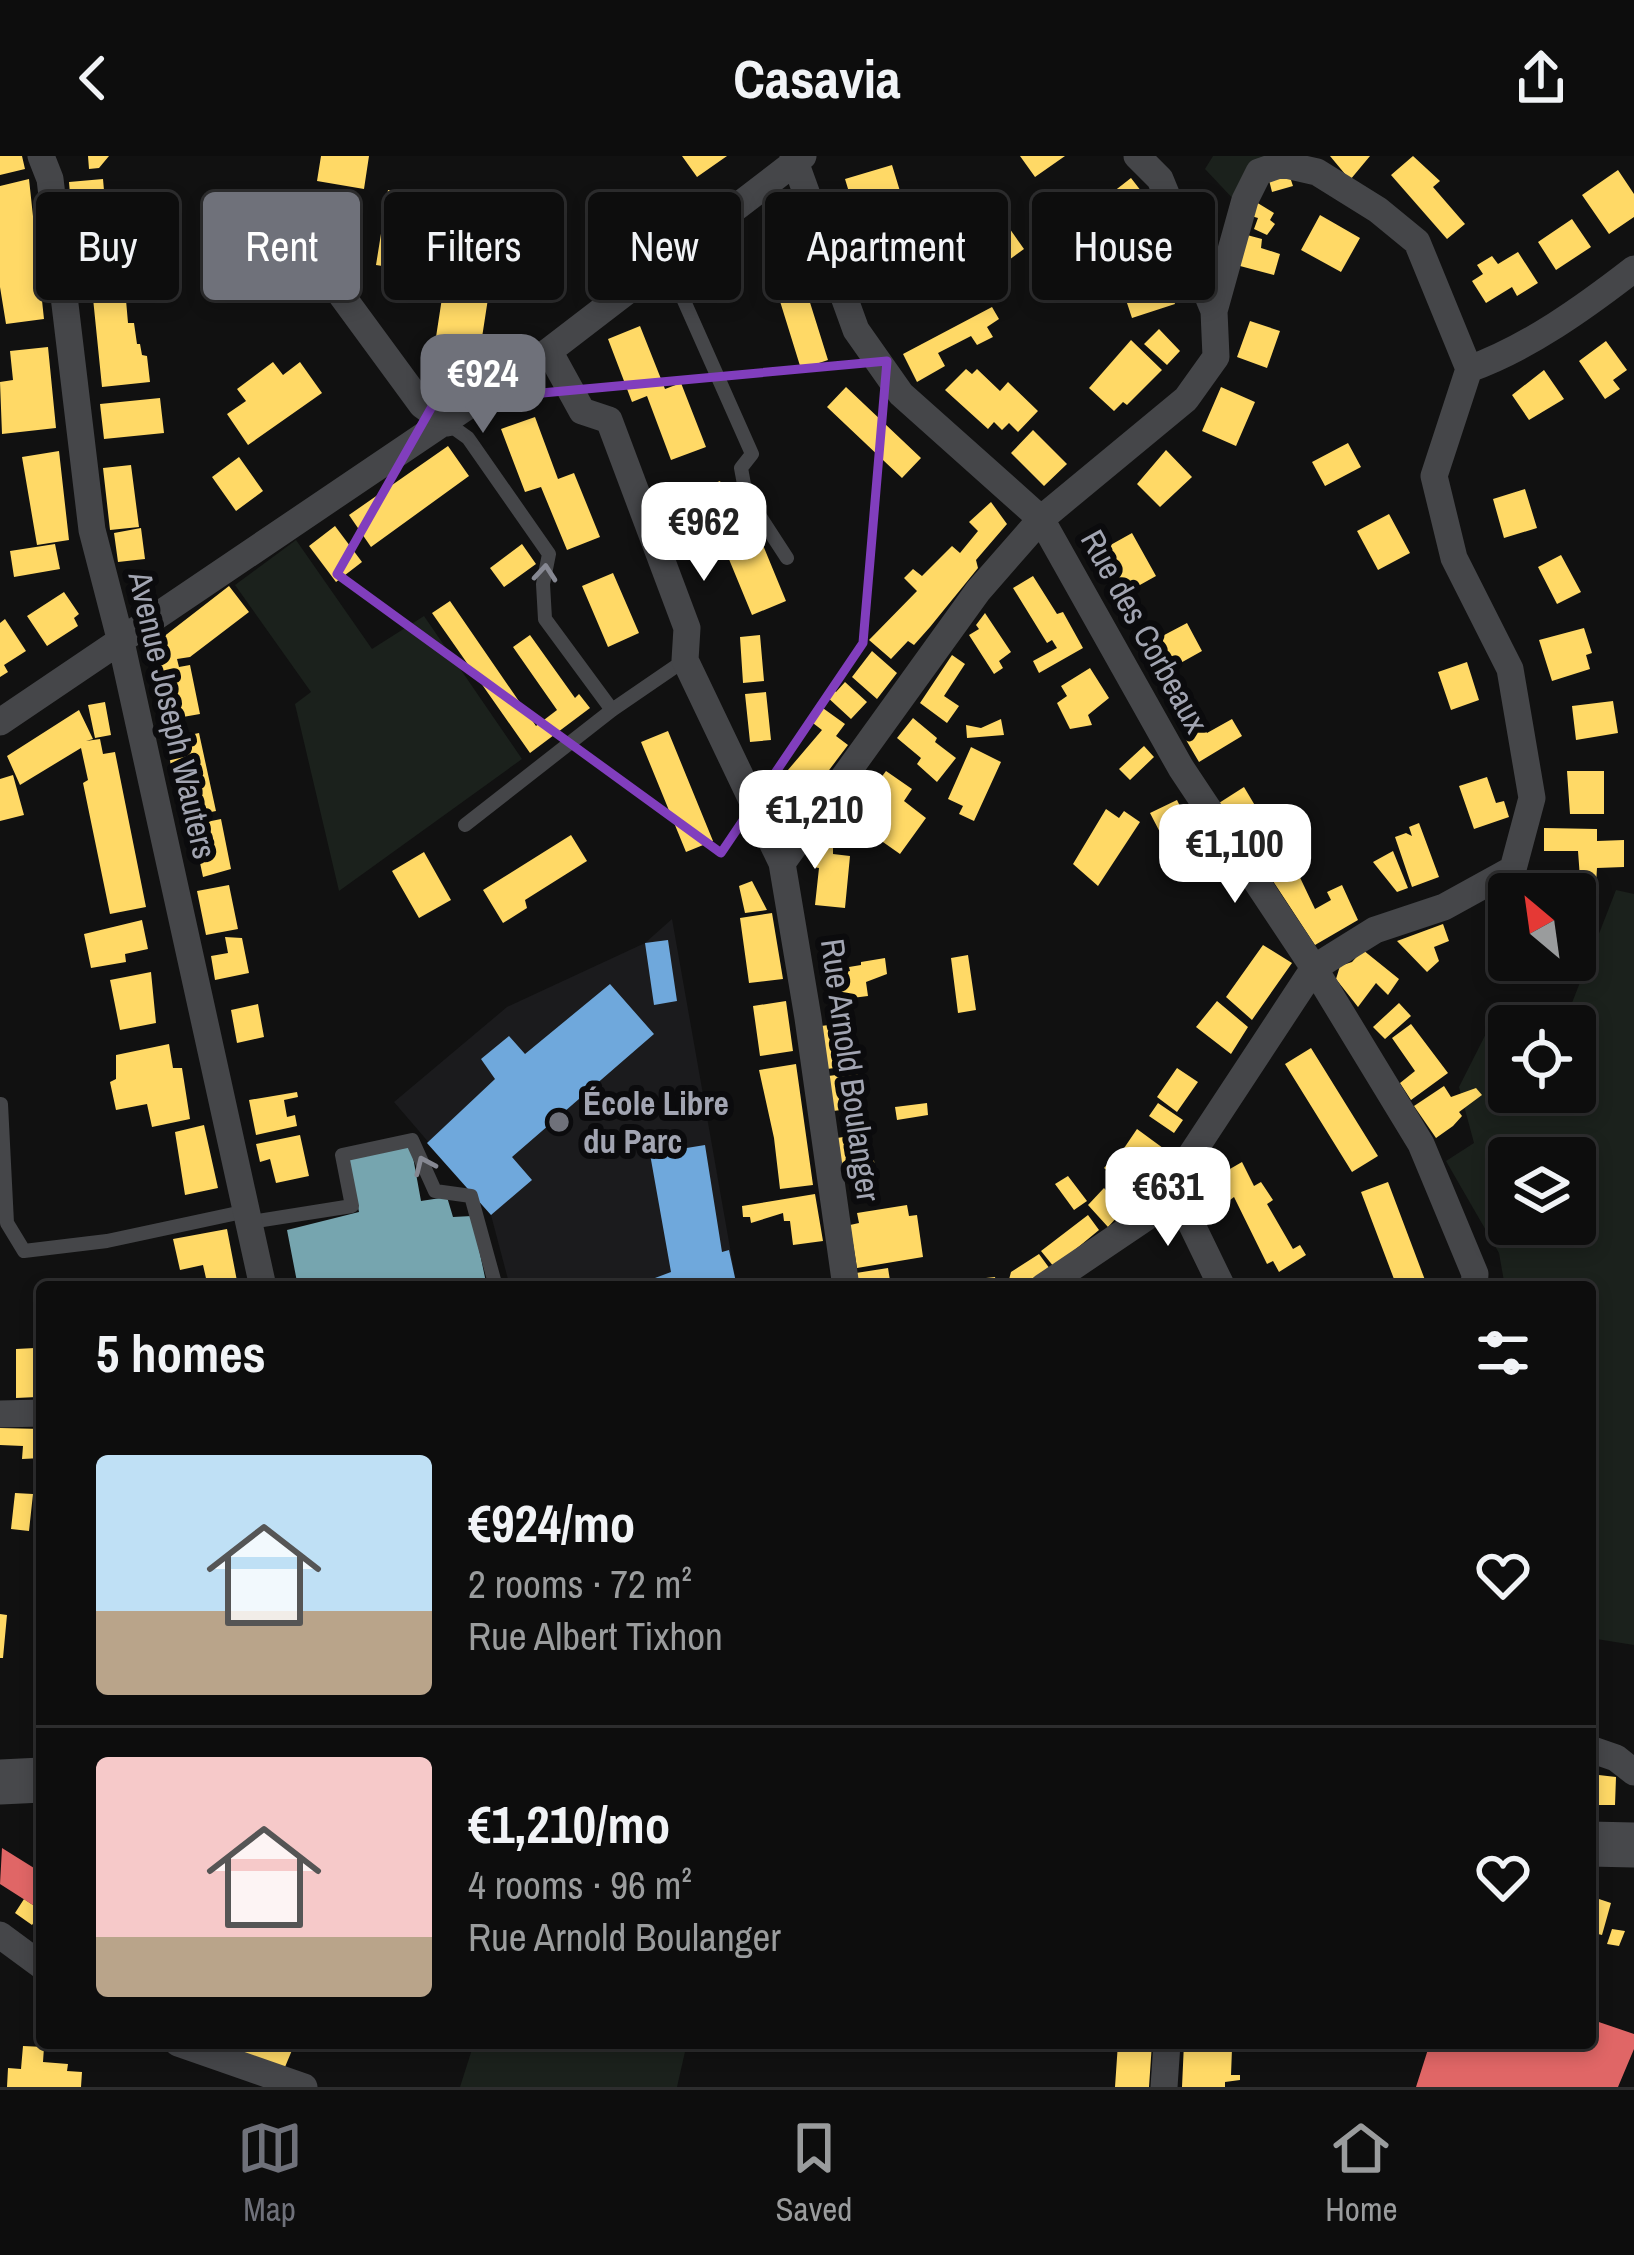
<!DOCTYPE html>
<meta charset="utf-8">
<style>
body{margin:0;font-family:"Archivo Narrow",sans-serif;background:#1b1b1b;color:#f1f3f6;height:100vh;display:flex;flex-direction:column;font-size:45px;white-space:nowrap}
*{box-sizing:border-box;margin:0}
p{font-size:39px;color:#9a9c9d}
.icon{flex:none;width:66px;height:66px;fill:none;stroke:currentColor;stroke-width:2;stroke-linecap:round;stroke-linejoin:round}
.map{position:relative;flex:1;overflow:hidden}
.panel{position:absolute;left:36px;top:1125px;width:1560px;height:768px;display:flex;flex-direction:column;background:#0d0d0d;border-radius:12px;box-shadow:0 6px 18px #0003,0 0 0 3px #2d2d2e}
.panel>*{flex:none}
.top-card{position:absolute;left:36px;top:36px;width:1563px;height:108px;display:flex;gap:24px}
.needle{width:78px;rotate:331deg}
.controls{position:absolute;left:1488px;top:717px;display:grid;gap:24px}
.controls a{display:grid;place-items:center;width:108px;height:108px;border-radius:12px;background:#0d0d0d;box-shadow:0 6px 18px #0003,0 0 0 3px #2d2d2e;font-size:60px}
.price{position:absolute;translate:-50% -102px;padding:0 27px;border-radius:24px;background:#fff;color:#222;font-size:39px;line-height:78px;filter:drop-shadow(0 3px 6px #0008)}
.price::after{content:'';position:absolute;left:50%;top:72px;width:36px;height:27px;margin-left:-18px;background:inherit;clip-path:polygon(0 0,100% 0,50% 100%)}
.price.current{background:#6f717a;color:#fff}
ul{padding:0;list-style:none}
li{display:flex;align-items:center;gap:36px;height:300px;padding:0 60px}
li+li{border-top:3px solid #2d2d2e}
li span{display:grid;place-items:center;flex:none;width:336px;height:240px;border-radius:12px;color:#555}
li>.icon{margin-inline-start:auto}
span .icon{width:144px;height:144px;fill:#fffc;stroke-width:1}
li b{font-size:51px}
h2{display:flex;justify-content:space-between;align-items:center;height:144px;padding:0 60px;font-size:51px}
.pill{padding:0 42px;border-radius:12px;background:#0d0d0d;box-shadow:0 6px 18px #0003,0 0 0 3px #2d2d2e;font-size:42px;line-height:108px}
.pill.current{background:#6f717a;color:#fff}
header{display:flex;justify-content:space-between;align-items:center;height:156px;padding:0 60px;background:#0d0d0d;font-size:54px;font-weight:700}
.dock{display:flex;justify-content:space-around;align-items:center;height:168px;border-top:3px solid #2d2d2e;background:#0d0d0d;font-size:33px;color:#9a9c9d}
.dock a{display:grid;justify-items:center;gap:6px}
.dock .current{color:#6f717a}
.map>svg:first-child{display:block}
.built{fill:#1b1b1d}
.green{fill:#1b211c;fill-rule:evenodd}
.homes{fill:#ffd966}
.shops{fill:#e06666}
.schools{fill:#6fa8dc}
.public{fill:#76a5af}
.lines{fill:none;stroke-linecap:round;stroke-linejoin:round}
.service{stroke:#454649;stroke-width:14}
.minor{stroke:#454649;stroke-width:27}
.primary{stroke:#47484b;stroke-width:45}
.oneway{stroke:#868892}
.marked{fill:none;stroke:#813ebd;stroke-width:9;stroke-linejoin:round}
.poi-dot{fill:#6f717a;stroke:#0b0b0d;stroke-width:4.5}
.labels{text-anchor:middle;stroke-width:12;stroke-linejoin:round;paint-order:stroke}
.street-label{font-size:33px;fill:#a2a5b2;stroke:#0b0b0d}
.poi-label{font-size:33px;font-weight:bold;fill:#a2a5b2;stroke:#0b0b0d;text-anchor:start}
</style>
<header><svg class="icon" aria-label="back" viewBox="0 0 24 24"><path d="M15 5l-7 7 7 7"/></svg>Casavia<svg class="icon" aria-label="share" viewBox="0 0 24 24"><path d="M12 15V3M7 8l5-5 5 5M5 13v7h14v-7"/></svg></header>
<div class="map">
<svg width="1634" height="1931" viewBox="0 0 1634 1931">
<rect width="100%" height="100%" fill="#111"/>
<path class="built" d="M672,763l65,368h-227l-19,-72 -97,-113 113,-95 138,-64z"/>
<path class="green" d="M1213,0h62l-38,47 -32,-34z
M296,384l76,109 52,-33 98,143 -183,132 -44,-187 16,-12 -76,-107z
M1616,734l18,4v751l-44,-7v-351h-85l-6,-34 -53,-92 28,-18 -15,-56 43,-85 44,24h-37v66h66v-66h-12zM1509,1002h66v66h-66z
M474,1887h213l-10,44h-217z"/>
<path class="homes" d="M0,0h22l3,13 -25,6z
M88,0h21l-10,12 -10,1z
M321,0h48l-5,33 -47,-8z
M682,0h45l-30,21z
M1020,0h45l-30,21z
M1330,0h40l-20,24z
M1413,0l27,25 -7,6 32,37 -18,15 -56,-64z
M892,9l33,108 -47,14 -33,-108z
M1618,14l16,24v23l-25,17 -27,-39z
M1289,18l4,12 -21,6 -3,-12z
M1131,22l21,27 -6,5 14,17 -10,9 18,29 -20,16 -11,-14 -14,11 -10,-13 10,-8 -14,-17 8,-7 -22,-27z
M29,23l15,140 -38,5 -6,-37v-101z
M103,23l2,23 -34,4 -2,-24z
M388,34l44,6 -12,76 -44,-7z
M1256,46l18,11 -4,7 5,4 -8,11 -13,-6 4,-11 -7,-2z
M1000,59l24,34 -44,32 -27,-34z
M1320,59l40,23 -19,34 -40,-22z
M1572,63l19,28 -35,23 -18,-28z
M107,71l13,74 6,-1 2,23h6l3,21h3l2,11 5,1 3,26 -48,5 -16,-158z
M1247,79l15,4 -1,9 19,6 -6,21 -34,-9z
M1518,96l20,31 -21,13 -5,-9 -26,16 -14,-22 11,-7 -6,-9 15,-9 6,8z
M797,105l31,99 -27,9 -31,-100z
M446,116l45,7 -12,78 -45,-7z
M1167,124l8,24 -43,14 -8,-24z
M992,151l7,12 -12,8 6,10 -16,8 -6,-9 -33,17 7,13 -28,16 -14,-28z
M1250,165l30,10 -13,37 -30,-11z
M640,170l25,63 16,-6 25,64 -35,13 -24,-64 -15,6 -24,-63z
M1159,173l21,22 -13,14 -23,-21z
M1131,184l31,30 -35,35 -4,-3 -9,9 -25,-23z
M1606,185l21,29 -14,10 7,9 -15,10 -26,-38z
M48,191l8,81 -54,6 -2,-52 13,-2 -3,-29z
M273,206l10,13 17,-13 22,31 -74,52 -21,-31 19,-13 -9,-12z
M966,213l6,5 5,-5 23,22 8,-9 30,29 -20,21 -9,-9 -7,7 -8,-8 -6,7 -43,-39z
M1544,214l20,29 -35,21 -17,-25z
M846,231l75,71 -19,20 -75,-71z
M1221,231l34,15 -19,44 -34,-15z
M160,242l4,35 -60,6 -4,-35z
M535,261l23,62 16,-6 26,64 -33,13 -26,-63 -16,5 -24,-63z
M1033,274l34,34 -23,22 -33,-33z
M1348,287l13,24 -36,19 -13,-24z
M448,290l21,30 -98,71 -22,-32z
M1166,294l26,27 -32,30 -23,-23z
M59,295l10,89 -32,5 -15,-88z
M239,301l24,34 -27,20 -24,-34z
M131,309l8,62 -29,3 -7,-62z
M720,325l25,63 15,-6 26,63 -34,14 -26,-63 -15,6 -25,-64z
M1525,333l12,39 -33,10 -11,-39z
M991,346l16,22 -31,36 2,8 -48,59 -16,18 -6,-4 -17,18 -22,-19 48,-49 -13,-13 9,-9 9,7 30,-30 8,7 18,-22 -9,-9z
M1389,358l21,39 -32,17 -21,-39z
M335,370l27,36 -26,20 -27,-36z
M141,372l4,31 -27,3 -4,-29z
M1132,377l24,43 -34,19 -24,-43z
M55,388l5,25 -46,8 -4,-26z
M522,388l14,20 -32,23 -14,-19z
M1561,399l20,37 -24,12 -19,-37z
M613,417l26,60 -31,14 -26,-61z
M1033,420l24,38 6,-2 20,36 -44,25 -6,-12 24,-13 -5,-8 -5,3 -34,-55z
M229,430l20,26 -59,45 -13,2 2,8 11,-2 10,49 -40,7 -11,-73z
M64,436l15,22 -5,4 4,8 -31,20 -20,-30z
M450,445l86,125 21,-16 -44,-63 17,-12 45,63 4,-4 11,14 -60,45 -98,-140z
M985,457l26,39 -12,9 4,7 -9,6 -25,-39 10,-6 -3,-4z
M5,463l21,32 -22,14 4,7 -8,5v-54z
M1187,467l15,28 -34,19 -17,-28z
M1584,472l8,25 -6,2 4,14 -38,12 -13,-41z
M760,479l4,46 -21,2 -3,-46z
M872,495l25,22 -20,26 -25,-22z
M952,499l13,9 -21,32 15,10 -12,17 -27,-20z
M1467,506l12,38 -28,10 -13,-38z
M1090,512l19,30 -21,17 4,10 -22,4 -13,-26 10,-7 -6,-10z
M845,526l22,20 -16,17 -26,-24 6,-7 5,4z
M766,536l5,48 -21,2 -5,-48z
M1613,545l5,32 -42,7 -4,-34z
M105,546l6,33 -16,3 -7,-33z
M820,550l25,18 -9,12 12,9 -40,53 -26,-21 40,-47 -13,-10z
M79,554l14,29 -7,2 14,-2 3,15 12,-2 31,155 -36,7 -27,-131 5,-3 -7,-32 -61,37 -13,-29z
M913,562l24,20 -2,4 21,16 -19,24 -20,-18 4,-6 -24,-20z
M1001,563l3,16 -37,3 -1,-13 15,3z
M1232,563l10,17 -43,26 -17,-29 19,-11 6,11z
M668,575l45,110 -27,11 -45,-110z
M199,577l17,78 -35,7 -15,-78z
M1144,590l10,11 -24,23 -11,-11z
M971,591l30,15 -27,59 -15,-7 4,-8 -15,-7z
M886,615l26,18 -8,12 22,17 -26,36 -37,-26 17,-24 -12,-9z
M1567,615h37v43h-34z
M13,619l11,40 -24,6v-42z
M1487,621l9,26 8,-2 5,16 -35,12 -15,-43z
M1244,631l19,32 -20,22 -24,-38z
M1177,644l14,29 -26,13 -15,-29z
M1106,653l13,9 5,-7 16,11 -42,64 -25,-22z
M221,663l10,50 -28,8 -11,-52z
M1419,667l20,54 -27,10 -17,-50 11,-4 6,3 -3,-9z
M1544,672l53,1v12l27,-1v27l-27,1 -1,16 -16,-6 -2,-27h-34z
M1270,678l14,10 31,65 16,-9 -4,-8 15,-7 16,35 -43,25 -50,-76 -13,-9z
M571,679l16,26 -62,39 2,8 -24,15 -20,-33z
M815,689l18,2v7l17,2 -5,52 -30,-3 4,-37 -6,-1z
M1393,695l15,37 -11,4 -24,-30z
M424,696l27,48 -32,18 -27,-47z
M752,725l15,29 -22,3 -6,-27z
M229,729l9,44 -32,6 -9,-44z
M772,757l11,66 -34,4 -9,-65z
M142,764l6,29 -23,5 1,8 -35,6 -7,-34z
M1443,768l6,17 -15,6 5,14 -12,11 -30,-31z
M225,781l17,1 7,35 -34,7 -4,-24 17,-3z
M1263,789l29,18 -40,57 -26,-23z
M1363,794l36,29 -11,16 -12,-12 -18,24 -22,-28 4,-13 12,-4z
M968,799l8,55 -18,3 -7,-55z
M885,802l2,16 -21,8 2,14 -40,5 -1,-26 23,-4 -1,-4 12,-2v-3z
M151,816l5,51 -36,7 -10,-50z
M786,845l7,50 -33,5 -7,-50z
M1217,845l31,26 -17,27 -35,-27z
M1399,847l12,13 -26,23 -12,-12z
M258,848l6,33 -27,6 -6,-33z
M852,866l5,43 -30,4 -6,-43z
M1411,868l37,49 -37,27 -11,-17 15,-12 -23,-33z
M169,888l4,24h9l8,51 -38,8 -5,-23 -31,6 -6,-28 6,-3v-24z
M1311,892l67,108 -26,16 -67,-108z
M796,908l17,121 -33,4 -6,-51 -15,-68z
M1177,912l21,14 -21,30 -20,-15z
M860,916l5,35 -32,4 -5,-35z
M1444,930l7,11 25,-9 6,7 -23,17 3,4 -9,10 -17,12 -22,-32z
M297,936l1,5 -14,3 3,17 8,-2 2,11 -41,9 -7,-35z
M927,947l1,12 -31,5 -2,-13z
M1158,947l25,17 -9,13 -25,-17z
M204,969l14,63 -33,7 -10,-63z
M1137,973l30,22 -21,34 -38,42 -20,-22 16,-17 10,11 7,-9 -10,-8 4,-5 -11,-9 9,-10 3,2z
M869,977l7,39 -33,4 -6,-38z
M300,979l9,41 -33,7 -6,-24 -10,3 -4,-18z
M1242,1006l12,24 7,-4 12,18 -6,4 26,45 7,-4 6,10 -27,17 -6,-11 -6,3 -33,-67 -4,3 -14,-23z
M1068,1020l19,25 -13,9 -19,-26z
M1388,1026l37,98 -18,7h-10l-36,-95z
M815,1038l8,47 -30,4 -3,-24h-6l-1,-8 -32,10 -1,-6h-7l-1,-11z
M907,1049l2,11 8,-1 6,42 -66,11 -7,-43 9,-2 -2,-10z
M1088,1059l11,15 -45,37 -13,-16z
M227,1073l10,52 -29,6 -5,-22 -23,5 -7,-31z
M1039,1098l11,15 -26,18h-17l4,-15z
M888,1112l3,19h-33l-2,-14z
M995,1121l2,10h-19l-1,-8z
M35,1192l7,38h-5v11l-21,1v-49z
M0,1272l42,1v29l-20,1 1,-13 -23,-1z
M15,1337l18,1 -4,37 -18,-2z
M0,1458l7,1 -4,43h-3z
M1590,1618l26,3 -1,28h-25z
M1590,1740l21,7 -9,32 -12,-3z
M24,1743l18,12 -10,14 -17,-12z
M1612,1773l13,2 -6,15 -12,-2z
M214,1887h81l-10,24z
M1118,1887h34l-3,44h-34z
M1184,1887h38l-1,6h11l-1,26h9v5l-15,2v5h-43z
M23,1890l21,1 -1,15 25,2 -1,7 15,1 -1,15h-74l1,-19 13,1z"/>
<path class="shops" d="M2,1692l40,25v24l-6,10 -36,-23z
M1590,1863l44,15v15l-16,38h-202l14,-44h160z"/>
<path class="schools" d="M668,784l9,61 -23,4 -9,-62z
M610,828l44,50 -142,123 20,23 -41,35 -64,-72 68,-64 -14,-20 28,-23 16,18z
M705,989l17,107 7,-2 8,37h-106l40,-15 -21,-118z"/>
<path class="public" d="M411,990l10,55 26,-4 6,20 19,-1 15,71h-189l-11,-57 72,-18 -10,-54z"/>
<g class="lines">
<path class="service" d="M665,102l87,196 -11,14 5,27 41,63
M447,267l21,15 81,116 -6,30 2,35 67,91
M465,669l147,-115 73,-50
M1,948l6,119 17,28 83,-10 140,-30
M251,1066l101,-16 -10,-51 70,-15 23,51 36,5 25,91"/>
<path class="minor" d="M41,0l9,23 42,351 29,112 142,645
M793,0l63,174 45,64 140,125 140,249 133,200 107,176 54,130 -1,13
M1137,0l23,23 54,132
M290,69l132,180 25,18
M549,195l33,60 27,9 78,208 -2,32 97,203
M0,566l549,-371 254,-195
M1172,1028l50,103
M846,1131l-38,-269 -26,-155 196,-272 63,-72 145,-120 30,-42 -2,-46 31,-111 14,-28 23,-8 35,8 61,38 39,32 52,127c59,-21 116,-62 165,-100
M1043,1131l102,-69 27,-34 142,-216 61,-38 69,-23 69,-38 19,-71 -22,-129 -56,-111 -20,-82 35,-107
M0,1258l42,-1
M1590,1593l26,9 18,14
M0,1779l42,31
M178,1887l126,44
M1164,1931l3,-44"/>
<path class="primary" d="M0,1626l42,-2
M1590,1688l44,1"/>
</g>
<defs><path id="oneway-chevron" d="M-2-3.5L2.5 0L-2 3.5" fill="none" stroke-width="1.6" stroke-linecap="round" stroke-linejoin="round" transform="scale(3)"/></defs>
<g class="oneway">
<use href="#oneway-chevron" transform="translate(545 417) rotate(-85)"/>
<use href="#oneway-chevron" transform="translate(424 1009) rotate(-114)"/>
</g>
<path class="marked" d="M887,205l-24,282 -142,210 -384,-279 97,-171z"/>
<circle class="poi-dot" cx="559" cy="966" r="12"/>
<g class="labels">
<g class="street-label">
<text transform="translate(1145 475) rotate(61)" y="12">Rue des Corbeaux</text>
<text transform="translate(173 559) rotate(77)" y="12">Avenue Joseph Wauters</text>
<text transform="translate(851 914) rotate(82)" y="12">Rue Arnold Boulanger</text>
</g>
<g class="poi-label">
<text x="583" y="959">École Libre<tspan x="583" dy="38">du Parc</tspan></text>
</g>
</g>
</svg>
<div class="controls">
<a><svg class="needle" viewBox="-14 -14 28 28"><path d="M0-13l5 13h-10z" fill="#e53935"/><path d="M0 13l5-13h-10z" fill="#9a9c9d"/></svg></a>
<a><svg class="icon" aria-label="locate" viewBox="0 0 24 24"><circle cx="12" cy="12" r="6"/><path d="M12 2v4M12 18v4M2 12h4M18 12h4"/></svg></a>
<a><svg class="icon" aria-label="layers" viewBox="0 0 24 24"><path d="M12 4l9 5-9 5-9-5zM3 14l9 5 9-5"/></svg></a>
</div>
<b class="price current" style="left:483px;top:280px">€924</b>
<b class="price" style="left:704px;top:428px">€962</b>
<b class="price" style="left:815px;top:716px">€1,210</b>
<b class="price" style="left:1235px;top:750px">€1,100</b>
<b class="price" style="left:1168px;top:1093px">€631</b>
<div class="top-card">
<a class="pill">Buy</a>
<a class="pill current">Rent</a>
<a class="pill">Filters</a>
<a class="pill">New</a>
<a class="pill">Apartment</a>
<a class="pill">House</a>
</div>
<section class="panel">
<h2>5 homes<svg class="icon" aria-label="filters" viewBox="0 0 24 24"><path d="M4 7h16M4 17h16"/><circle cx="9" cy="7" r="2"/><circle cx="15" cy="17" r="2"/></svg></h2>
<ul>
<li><span style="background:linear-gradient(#bfe0f5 65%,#b9a48a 0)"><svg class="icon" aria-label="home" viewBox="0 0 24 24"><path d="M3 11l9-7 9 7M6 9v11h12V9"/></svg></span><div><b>€924/mo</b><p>2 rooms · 72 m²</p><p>Rue Albert Tixhon</p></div><svg class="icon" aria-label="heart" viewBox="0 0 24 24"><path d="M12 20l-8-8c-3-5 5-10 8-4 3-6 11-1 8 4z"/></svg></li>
<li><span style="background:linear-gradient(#f6c9c9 75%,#b9a48a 0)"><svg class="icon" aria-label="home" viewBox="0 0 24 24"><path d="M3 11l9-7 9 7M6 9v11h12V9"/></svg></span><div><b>€1,210/mo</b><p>4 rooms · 96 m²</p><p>Rue Arnold Boulanger</p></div><svg class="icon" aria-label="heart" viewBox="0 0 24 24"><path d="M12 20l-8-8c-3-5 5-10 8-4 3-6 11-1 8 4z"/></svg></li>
</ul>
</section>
</div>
<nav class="dock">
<a class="current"><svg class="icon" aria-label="map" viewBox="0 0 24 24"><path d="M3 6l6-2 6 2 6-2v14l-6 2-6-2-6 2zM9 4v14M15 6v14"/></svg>Map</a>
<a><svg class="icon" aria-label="saved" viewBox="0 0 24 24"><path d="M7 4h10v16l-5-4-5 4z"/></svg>Saved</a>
<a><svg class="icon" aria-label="home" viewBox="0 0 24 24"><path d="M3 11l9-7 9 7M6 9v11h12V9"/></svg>Home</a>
</nav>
